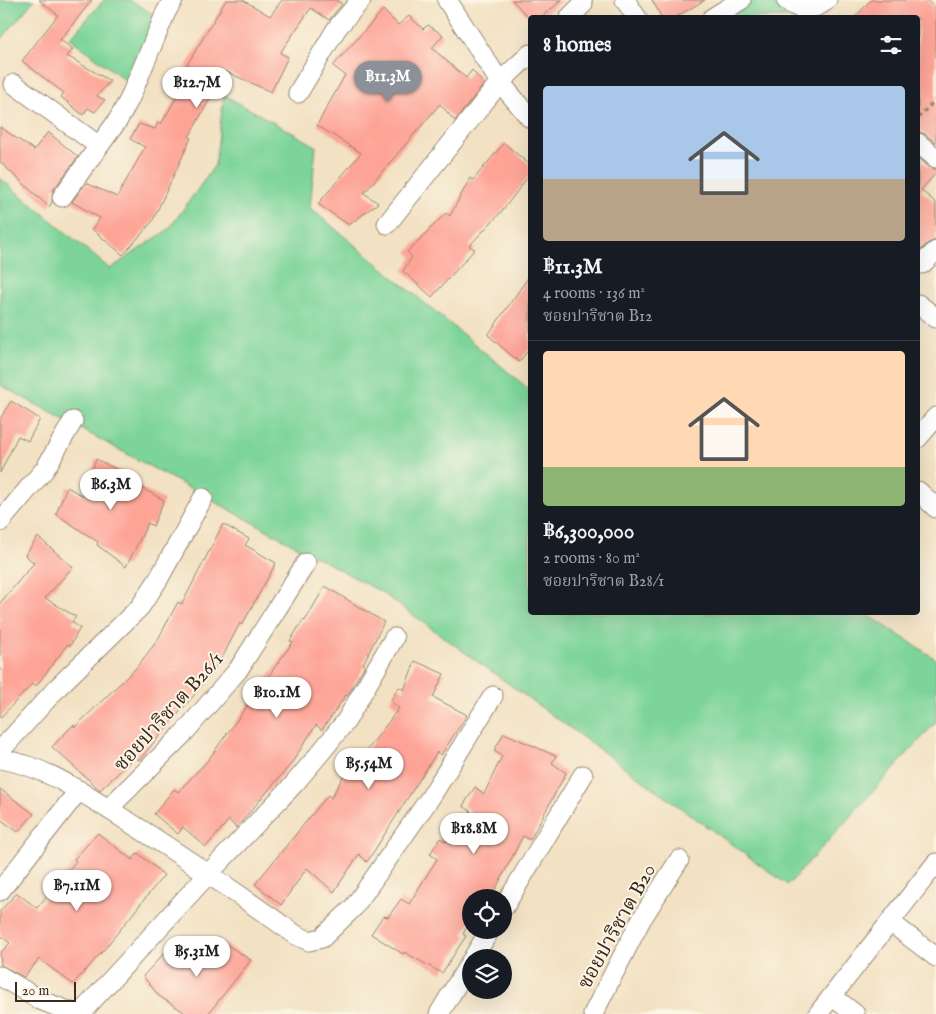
<!DOCTYPE html>
<meta charset="utf-8">
<style>
body{margin:0;font-family:"IM FELL English","Noto Serif Thai",serif;background:#242831;color:#f1f3f6;height:100vh;display:flex;flex-direction:column;font-size:19px;white-space:nowrap}
*{box-sizing:border-box;margin:0}
p{font-size:16px;color:#9ea1a6}
.icon{flex:none;width:28px;height:28px;fill:none;stroke:currentColor;stroke-width:2;stroke-linecap:round;stroke-linejoin:round}
.map{position:relative;flex:1;overflow:hidden}
.details{position:absolute;left:528px;top:15px;width:392px;height:600px;display:flex;flex-direction:column;background:#171b24;border-radius:5px;box-shadow:0 5px 20px #0002}
.details>*{flex:none}
.controls{position:absolute;left:462px;top:889px;display:grid;gap:10px}
.controls a{display:grid;place-items:center;width:50px;height:50px;border-radius:50%;background:#171b24;box-shadow:0 5px 20px #0002;font-size:25px}
.scale{position:absolute;left:15px;bottom:12px;width:61px;box-sizing:border-box;padding-left:5px;border:2px solid #3b2a1e;border-top:0;font-size:14px;line-height:18px;white-space:nowrap;color:#3b2a1e;-webkit-text-stroke:4px #fcf5e5;paint-order:stroke}
.price{position:absolute;translate:-50% -42px;padding:0 11px;border-radius:18px;background:#fff;color:#222;font-size:16px;line-height:32px;filter:drop-shadow(0 1px 2px #0008)}
.price::after{content:'';position:absolute;left:50%;top:30px;width:15px;height:11px;margin-left:-8px;background:inherit;clip-path:polygon(0 0,100% 0,50% 100%)}
.price.on{background:#8c9099;color:#fff}
ul{padding:0;list-style:none}
li{display:grid;align-content:center;gap:10px;height:265px;padding:0 15px}
li+li{border-top:1px solid #363941}
li span{display:grid;place-items:center;height:155px;border-radius:5px;color:#555}
li>.icon{margin-inline-start:auto}
span .icon{width:90px;height:90px;fill:#fffc;stroke-width:1}
li b{font-size:21px}
h2{display:flex;justify-content:space-between;align-items:center;height:60px;padding:0 15px;font-size:21px}
.map>svg:first-child{display:block}
.green{fill:#7bd49a;stroke:#5b7f5c}
.building{fill:#fda497}
.lines{fill:none;stroke-linecap:round;stroke-linejoin:round}
.street-casing{stroke:#968670;stroke-width:21}
.path{stroke:#968670;stroke-width:3;stroke-dasharray:4 4;stroke-linecap:butt}
.street{stroke:#fff;stroke-width:19}
.labels{text-anchor:middle;stroke-width:4;stroke-linejoin:round;paint-order:stroke}
.street-label{font-size:20px;fill:#3b2a1e;stroke:#fcf5e5}
</style>
<div class="map">
<svg width="936" height="1014" viewBox="0 0 936 1014">
<rect width="100%" height="100%" fill="#fcf5e5"/>
<filter id="ink" filterUnits="userSpaceOnUse"><feTurbulence type="fractalNoise" baseFrequency=".02" numOctaves="2"/><feDisplacementMap in="SourceGraphic" scale="10" xChannelSelector="R" yChannelSelector="G"/><feConvolveMatrix kernelMatrix="1 2 1 2 8 2 1 2 1" color-interpolation-filters="sRGB"/></filter>
<filter id="wash" filterUnits="userSpaceOnUse"><feTurbulence type="fractalNoise" baseFrequency=".0096" numOctaves="4" result="noise"/><feDisplacementMap in="SourceGraphic" scale="20" xChannelSelector="R" yChannelSelector="G"/><feGaussianBlur stdDeviation="1.12" result="paint"/><feColorMatrix in="noise" values="0 0 0 0 0 0 0 0 0 0 0 0 0 0 0 0 0 1.4 0 .05"/><feComposite in="paint" operator="in"/></filter>
<g filter="url(#wash)">
<rect width="100%" height="100%" fill="#f2e1c2"/>
<path class="green" d="M0,0h34l-34,41z
M104,0h26l26,16 -26,68 -60,-46z
M748,0h34l17,11 -6,6 -74,1z
M224,95l92,51 -6,62 220,182v222l335,1 71,46v63l-148,163 -407,-293 -381,-207v-207l110,91 59,-40 46,-64z"/>
<g id="blocks">
<path class="building" d="M39,0h53l-32,40 13,9 -6,7 43,25 -13,15 8,4 -10,12 -7,-4 -5,7 -22,-18 3,-4 -42,-32 36,-46z
M226,0h17l27,16 12,-16h54l6,4 -13,16 -18,-12 -31,45 8,4 -17,35 -46,-21 -36,66 2,1 -39,84 -29,33 -31,-26 8,-11 -28,-16 14,-19 31,14 28,-50 -15,-8 9,-15 16,5 3,-7 3,2 31,-53 -7,-3z
M512,0h50l-22,18h-11z
M652,0h53l-31,18h-12z
M871,0h55l10,9v134l-11,-9 -7,-2v-114h-64z
M383,10l15,15 11,-9 14,13 5,-4 15,10 -11,13 34,30 6,-8 12,14 -29,37 -15,-17 -76,89 14,10 -29,22 -31,-21 43,-51 -44,-28 28,-50 -12,-9z
M0,127l34,23 14,-18 30,25 -25,33 -1,12 -3,5 -49,-45z
M504,143l26,22v9l-27,36 -34,36 6,3 -43,48 -29,-26 9,-14 -5,-5 39,-39 4,3 20,-38 3,2z
M918,157l11,10 7,2v4l-15,17 15,13v37l-8,3 -10,10z
M530,275v73l-11,14 -31,-27z
M11,401l29,18 -12,22 -10,-5 -18,37v-54z
M96,459l30,15 -2,5 40,21 -11,26 -5,-3 -22,44 -29,-22 1,-3 -42,-28 11,-27 16,9z
M223,524l26,15 -4,6 31,18 -34,62 -2,-2 -17,33 -28,38 -56,66 -7,-5 -4,9 -28,26 -48,-43 21,-22 2,2 61,-59 21,-27 21,-39 4,2z
M38,537l35,30 -28,31 31,19 -4,5 8,6 -10,18 -2,-2 -32,42 -3,-3 -33,35v-115l34,-40 -9,-8z
M325,586l59,36 -21,42 2,1 -18,31 -1,-1 -24,35 -6,-5 -25,39 -55,64 -7,-8 -23,27 -23,-20 -5,7 -24,-20 20,-25 4,3 30,-32 85,-118 -3,-1 13,-21 2,1z
M415,661l29,13 -11,23 34,18 -26,40 -4,-3 -70,110 -8,-8 -25,38 -27,-24 -26,37 -26,-21 73,-89 3,3 18,-32 4,3 46,-61 -9,-7 9,-14 5,3z
M504,733l52,23 -4,7 14,10 -36,67 -7,-4 -32,62h-20v22l-8,14 3,2 -24,37 -38,-21 -1,2 -32,-20 12,-18 5,1 13,-18 8,5 28,-45 -7,-5 10,-16 6,4 25,-31 -8,-5 12,-19 9,7 18,-38 -8,-5z
M0,789l34,25 -16,18 -18,-13z
M98,833l34,27 6,-7 26,22 -62,77 -29,32 -34,-25 -15,18 -23,-12 -1,-12 10,-10 -10,-8v-24l17,-18 20,15 39,-47 -2,-2z
M216,938l35,22 -43,54h-21l-28,-18 -16,-20 25,-27 18,16 8,-9 8,3z"/>
</g>
</g>
<g filter="url(#ink)">
<use href="#blocks" fill-opacity="0" stroke="#968670" stroke-width="1"/>
<g class="lines">
<defs>
<path id="street" d="M447,0l53,82 30,36
M625,0l12,18
M786,0c13,12 28,11 41,0
M569,18l14,-14
M712,18l29,-18
M14,84l85,62
M298,93l39,-65 24,-28
M918,143l18,15
M62,197l56,-77 11,-20 37,-88 7,-12
M387,224l113,-142 30,-28
M922,264l14,-13
M918,304l18,14
M918,438l18,-21
M918,491l18,17
M0,522l45,-53 28,-48
M0,751l58,-64 82,-80 18,-27 45,-82
M0,759c50,8 86,37 129,63 57,36 112,74 167,113l13,6 13,-3 32,-31 78,-112 61,-99
M108,809l75,-75 55,-64 68,-107
M0,891l79,-101
M504,907l79,-132
M890,922l46,35
M473,958l17,-28
M0,976l40,24 36,14
M833,997l22,17
M80,1014l129,-141 85,-89 27,-32 25,-31 48,-83
M439,1014l32,-53
M593,1014l48,-94 38,-60
M818,1014l118,-151"/>
</defs>
<use href="#street" class="street-casing"/>
<path class="path" d="M918,118l18,-19"/>
<use href="#street" class="street"/>
</g>
</g>
<g class="labels">
<g class="street-label">
<text transform="translate(168 711) rotate(-48)" y="7">ซอยปาริชาต B26/1</text>
<text transform="translate(616 926) rotate(-61)" y="7">ซอยปาริชาต B20</text>
</g>
</g>
</svg>
<div class="controls">
<a><svg class="icon" aria-label="locate" viewBox="0 0 24 24"><circle cx="12" cy="12" r="6"/><path d="M12 2v4M12 18v4M2 12h4M18 12h4"/></svg></a>
<a><svg class="icon" aria-label="layers" viewBox="0 0 24 24"><path d="M12 4l9 5-9 5-9-5zM3 14l9 5 9-5"/></svg></a>
</div>
<div class="scale">20 m</div>
<b class="price on" style="left:388px;top:103px">฿11.3M</b>
<b class="price" style="left:197px;top:109px">฿12.7M</b>
<b class="price" style="left:111px;top:511px">฿6.3M</b>
<b class="price" style="left:277px;top:719px">฿10.1M</b>
<b class="price" style="left:369px;top:790px">฿5.54M</b>
<b class="price" style="left:474px;top:855px">฿18.8M</b>
<b class="price" style="left:77px;top:912px">฿7.11M</b>
<b class="price" style="left:197px;top:978px">฿5.31M</b>
<section class="details">
<h2>8 homes<svg class="icon" aria-label="filters" viewBox="0 0 24 24"><path d="M4 7h16M4 17h16"/><circle cx="9" cy="7" r="2"/><circle cx="15" cy="17" r="2"/></svg></h2>
<ul>
<li><span style="background:linear-gradient(#a9c7e8 60%,#b9a48a 0)"><svg class="icon" aria-label="home" viewBox="0 0 24 24"><path d="M3 11l9-7 9 7M6 9v11h12V9"/></svg></span><div><b>฿11.3M</b><p>4 rooms · 136 m²</p><p>ซอยปาริชาต B12</p></div></li>
<li><span style="background:linear-gradient(#ffd9b3 75%,#8fb573 0)"><svg class="icon" aria-label="home" viewBox="0 0 24 24"><path d="M3 11l9-7 9 7M6 9v11h12V9"/></svg></span><div><b>฿6,300,000</b><p>2 rooms · 80 m²</p><p>ซอยปาริชาต B28/1</p></div></li>
</ul>
</section>
</div>
